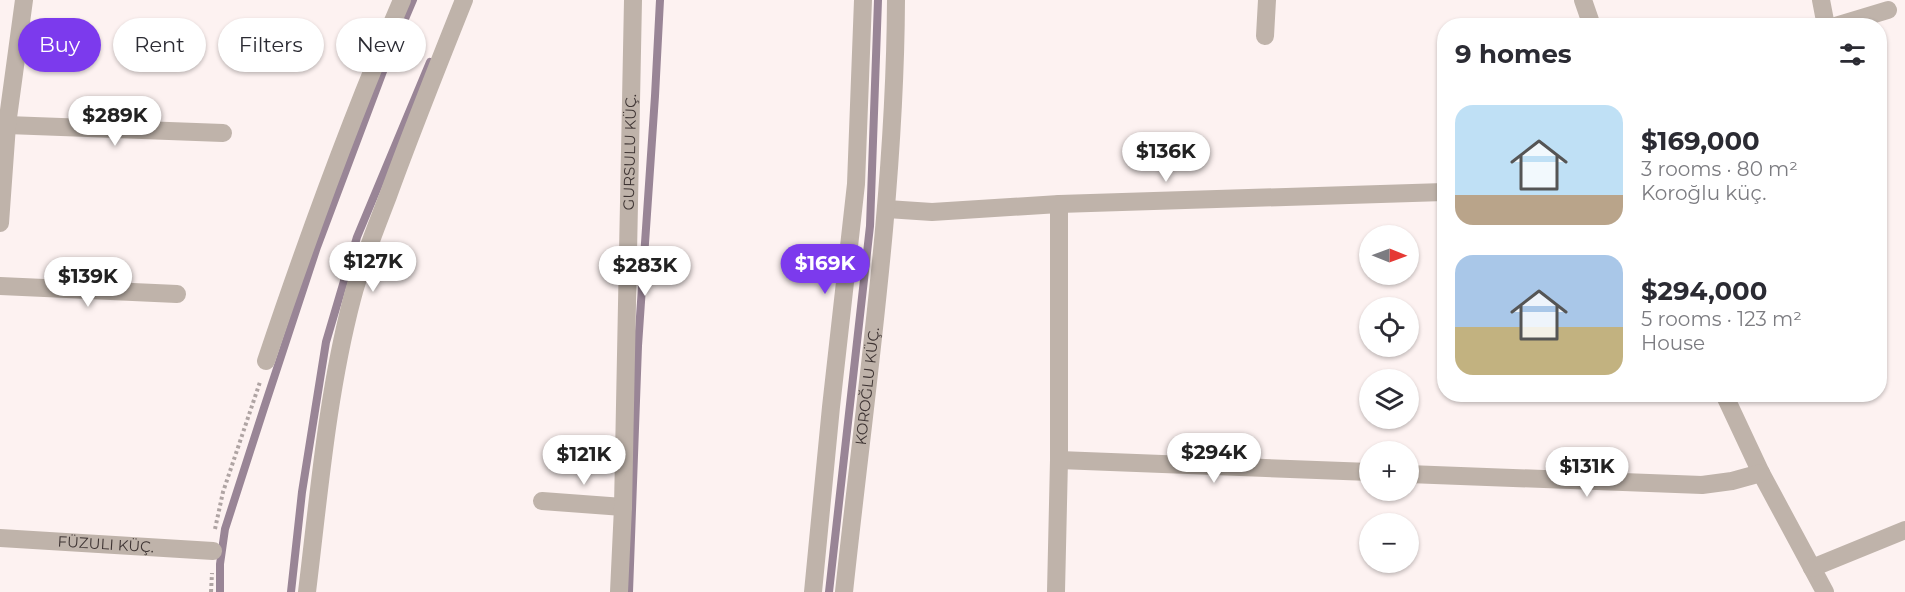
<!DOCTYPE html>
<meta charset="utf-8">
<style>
body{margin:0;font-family:Montserrat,sans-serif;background:#f7f7f7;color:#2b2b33;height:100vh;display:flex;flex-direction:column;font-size:22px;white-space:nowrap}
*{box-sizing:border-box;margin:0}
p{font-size:20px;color:#7c7c81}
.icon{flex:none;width:33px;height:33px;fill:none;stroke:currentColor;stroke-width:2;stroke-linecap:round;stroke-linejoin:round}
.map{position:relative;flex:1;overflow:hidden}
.panel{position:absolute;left:1437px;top:18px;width:450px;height:384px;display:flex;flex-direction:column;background:#fff;border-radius:24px;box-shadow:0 2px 4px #0004}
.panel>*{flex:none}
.guide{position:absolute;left:18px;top:18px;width:570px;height:54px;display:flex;gap:12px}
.needle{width:39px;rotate:91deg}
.controls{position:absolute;left:1359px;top:225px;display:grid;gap:12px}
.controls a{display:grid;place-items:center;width:60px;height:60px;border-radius:50%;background:#fff;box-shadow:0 2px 4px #0004;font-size:30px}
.price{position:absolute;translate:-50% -51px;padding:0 14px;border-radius:21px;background:#fff;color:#222;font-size:20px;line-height:39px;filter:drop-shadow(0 2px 3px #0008)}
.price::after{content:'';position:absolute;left:50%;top:36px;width:18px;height:14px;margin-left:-9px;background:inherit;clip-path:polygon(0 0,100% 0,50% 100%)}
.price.current{background:#7c3aed;color:#fff}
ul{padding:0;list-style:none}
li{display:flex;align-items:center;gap:18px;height:150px;padding:0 18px}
li span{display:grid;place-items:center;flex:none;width:168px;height:120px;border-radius:18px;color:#555}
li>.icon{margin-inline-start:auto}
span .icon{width:72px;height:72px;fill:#fffc;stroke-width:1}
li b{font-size:26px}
h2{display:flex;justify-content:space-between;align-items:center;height:72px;padding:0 18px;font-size:26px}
.chip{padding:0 21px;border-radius:27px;background:#fff;box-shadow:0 2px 4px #0004;font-size:21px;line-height:54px}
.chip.current{background:#7c3aed;color:#fff}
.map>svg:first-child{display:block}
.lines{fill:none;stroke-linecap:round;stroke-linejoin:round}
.stream{stroke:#998596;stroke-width:8}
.path{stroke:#afa4a3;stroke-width:4;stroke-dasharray:3 3;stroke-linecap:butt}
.minor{stroke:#bfb3aa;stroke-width:18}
.labels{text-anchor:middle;stroke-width:4.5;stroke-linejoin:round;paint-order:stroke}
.street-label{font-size:15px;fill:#3e3433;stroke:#fff}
</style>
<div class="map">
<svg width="1905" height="592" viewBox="0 0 1905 592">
<rect width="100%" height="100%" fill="#fdf2f1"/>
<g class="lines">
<path class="stream" d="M220,592v-28l5,-35 39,-121 53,-161 68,-181 28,-66
M291,592l11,-100 24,-150 31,-105 73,-175
M629,592l9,-246 17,-250 5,-96
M829,592l41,-366 8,-226"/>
<path class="path" d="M215,529l8,-37 37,-110
M211,592l1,-19"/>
<g class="minor">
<path d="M1583,0l9,26"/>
<path d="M1821,0l5,26"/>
<path d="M1835,26l53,-16"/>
<path d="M1265,36l2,-36"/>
<path d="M7,125l216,8"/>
<path d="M887,209l45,3 127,-8 385,-12"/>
<path d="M0,223l7,-98 17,-125"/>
<path d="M0,286l177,8"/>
<path d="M266,361c41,-122 85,-243 136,-361"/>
<path d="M1724,394l37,79 64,119"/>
<path d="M1059,460l311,12"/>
<path d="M1408,474l294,11 30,-4 29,-8"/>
<path d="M542,501l81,6"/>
<path id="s1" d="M0,538l213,13"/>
<path d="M1812,568l93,-38"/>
<path d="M307,592c12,-98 20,-197 45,-293 9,-35 23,-69 36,-103 24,-66 50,-131 76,-196"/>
<path id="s2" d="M619,592l4,-85 10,-507"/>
<path d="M813,592l18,-185 25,-223 7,-184"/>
<path id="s3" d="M844,592c21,-197 51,-394 52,-592"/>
<path d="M1056,592l3,-132v-256"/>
</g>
</g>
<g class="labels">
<g class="street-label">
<text dy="5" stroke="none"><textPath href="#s2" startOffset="440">GURSULU KÜÇ.</textPath></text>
<text dy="5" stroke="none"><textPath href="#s3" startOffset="207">KOROĞLU KÜÇ.</textPath></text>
<text dy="5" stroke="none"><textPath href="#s1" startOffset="106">FÜZULI KÜÇ.</textPath></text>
</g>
</g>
</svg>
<div class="controls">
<a><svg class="needle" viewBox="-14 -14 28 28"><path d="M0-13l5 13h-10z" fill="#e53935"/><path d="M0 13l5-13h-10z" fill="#7c7c81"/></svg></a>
<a><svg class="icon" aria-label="locate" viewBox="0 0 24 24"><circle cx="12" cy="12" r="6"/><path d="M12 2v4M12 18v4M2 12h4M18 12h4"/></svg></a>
<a><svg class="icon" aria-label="layers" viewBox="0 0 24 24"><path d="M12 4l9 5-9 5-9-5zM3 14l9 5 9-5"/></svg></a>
<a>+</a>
<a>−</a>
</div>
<b class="price" style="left:115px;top:147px">$289K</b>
<b class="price" style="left:1166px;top:183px">$136K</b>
<b class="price" style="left:373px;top:293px">$127K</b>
<b class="price current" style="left:825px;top:295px">$169K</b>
<b class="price" style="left:645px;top:297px">$283K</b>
<b class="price" style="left:88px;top:308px">$139K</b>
<b class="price" style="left:1214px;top:484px">$294K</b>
<b class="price" style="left:584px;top:486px">$121K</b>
<b class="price" style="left:1587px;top:498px">$131K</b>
<div class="guide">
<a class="chip current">Buy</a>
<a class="chip">Rent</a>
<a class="chip">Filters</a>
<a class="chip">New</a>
</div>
<section class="panel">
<h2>9 homes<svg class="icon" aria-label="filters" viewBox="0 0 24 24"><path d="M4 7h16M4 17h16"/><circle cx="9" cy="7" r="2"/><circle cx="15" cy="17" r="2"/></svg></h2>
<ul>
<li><span style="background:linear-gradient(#bfe0f5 75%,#b9a48a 0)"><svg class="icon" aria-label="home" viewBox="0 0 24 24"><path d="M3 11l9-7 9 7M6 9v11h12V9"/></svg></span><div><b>$169,000</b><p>3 rooms · 80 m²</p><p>Koroğlu küç.</p></div></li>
<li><span style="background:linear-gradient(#a9c7e8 60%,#c2b280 0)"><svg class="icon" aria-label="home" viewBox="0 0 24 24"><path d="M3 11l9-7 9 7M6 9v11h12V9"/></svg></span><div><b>$294,000</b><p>5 rooms · 123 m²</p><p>House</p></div></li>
</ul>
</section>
</div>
